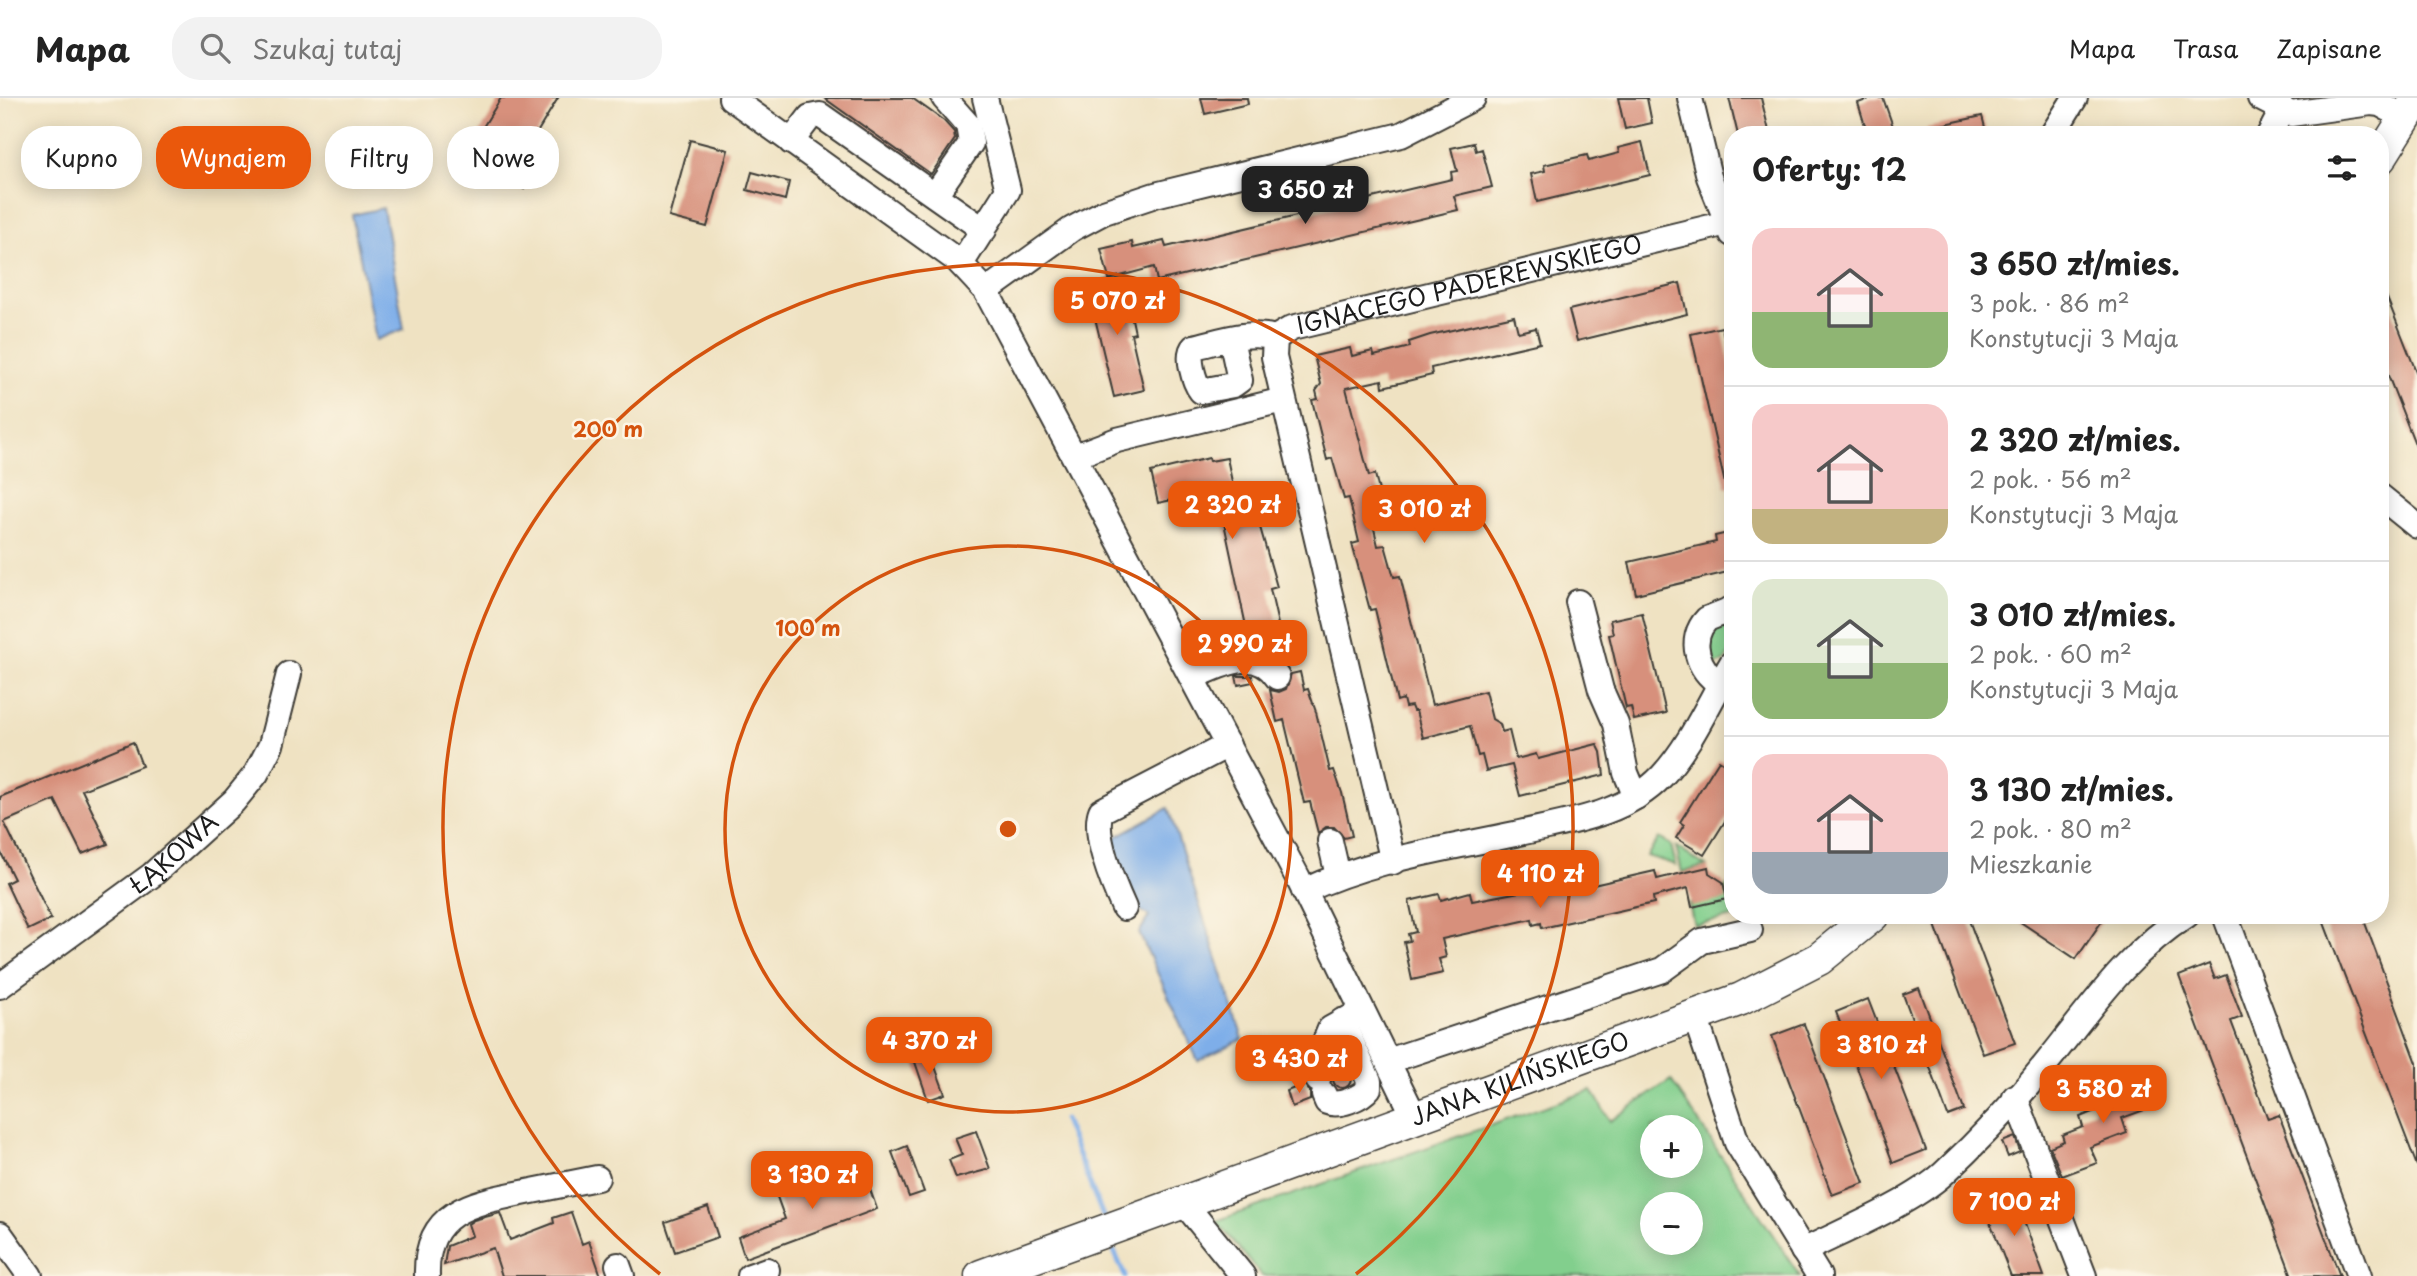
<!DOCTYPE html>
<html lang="pl">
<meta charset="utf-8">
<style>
body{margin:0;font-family:"Playpen Sans",sans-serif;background:#f2f2f2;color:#222;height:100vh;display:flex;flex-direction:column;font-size:26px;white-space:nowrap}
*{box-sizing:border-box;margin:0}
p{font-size:23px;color:#767676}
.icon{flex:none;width:38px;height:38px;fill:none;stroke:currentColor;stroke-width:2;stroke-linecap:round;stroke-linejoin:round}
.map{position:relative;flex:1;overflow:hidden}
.details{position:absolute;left:1724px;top:28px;width:665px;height:798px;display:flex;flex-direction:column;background:#fff;border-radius:28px;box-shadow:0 4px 18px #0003}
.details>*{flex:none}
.hud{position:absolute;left:21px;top:28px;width:665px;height:63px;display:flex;gap:14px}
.buttons{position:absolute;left:1640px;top:1017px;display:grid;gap:14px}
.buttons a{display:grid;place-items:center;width:63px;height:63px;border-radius:50%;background:#fff;box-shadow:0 4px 18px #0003;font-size:35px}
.price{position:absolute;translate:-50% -60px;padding:0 16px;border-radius:14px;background:#ea580c;color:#fff;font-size:23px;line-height:46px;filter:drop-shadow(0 2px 4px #0008)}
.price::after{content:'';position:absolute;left:50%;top:42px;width:21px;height:16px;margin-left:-10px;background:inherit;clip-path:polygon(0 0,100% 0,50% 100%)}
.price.selected{background:#222;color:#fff}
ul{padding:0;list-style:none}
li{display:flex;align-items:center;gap:21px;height:175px;padding:0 28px}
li+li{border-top:2px solid #e0e0e0}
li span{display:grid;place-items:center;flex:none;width:196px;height:140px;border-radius:21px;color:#555}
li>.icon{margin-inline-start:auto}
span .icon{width:84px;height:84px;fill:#fffc;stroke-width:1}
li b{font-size:30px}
h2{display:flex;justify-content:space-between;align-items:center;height:84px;padding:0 28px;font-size:30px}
.chip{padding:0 24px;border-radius:28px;background:#fff;box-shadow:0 4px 18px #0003;font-size:24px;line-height:63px}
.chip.selected{background:#ea580c;color:#fff}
header{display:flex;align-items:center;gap:42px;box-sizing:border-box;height:98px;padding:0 35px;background:#fff;border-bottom:2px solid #e0e0e0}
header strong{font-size:33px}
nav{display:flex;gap:38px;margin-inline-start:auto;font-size:24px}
.search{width:490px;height:63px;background:#f2f2f2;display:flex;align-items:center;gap:18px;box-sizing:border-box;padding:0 24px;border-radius:28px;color:#767676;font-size:26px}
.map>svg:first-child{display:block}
.green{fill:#82cf8d;stroke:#4f7654;stroke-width:2;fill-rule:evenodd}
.water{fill:#7eaee9;stroke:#4d6582;stroke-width:2}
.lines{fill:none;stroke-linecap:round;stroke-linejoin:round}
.stream{stroke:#7eaee9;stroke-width:5}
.building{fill:#d7907c}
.minor-casing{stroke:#3c3a35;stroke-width:28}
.major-casing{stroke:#3c3a35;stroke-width:35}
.minor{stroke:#fff;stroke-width:24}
.major{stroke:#fff;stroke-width:32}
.ring{fill:none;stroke:#d4530e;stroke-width:3.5}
.labels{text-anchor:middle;stroke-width:5;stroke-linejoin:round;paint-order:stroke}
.street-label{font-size:24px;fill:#1c1c1c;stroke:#fcf5e5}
.centre{fill:#d4530e;stroke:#fcf5e5;stroke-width:3.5}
.ring-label{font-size:21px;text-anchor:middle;font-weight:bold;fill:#d4530e;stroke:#fcf5e5;stroke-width:5;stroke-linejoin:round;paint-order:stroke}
</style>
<header>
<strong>Mapa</strong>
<div class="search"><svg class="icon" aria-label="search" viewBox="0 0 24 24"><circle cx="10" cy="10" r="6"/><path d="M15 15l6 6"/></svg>Szukaj tutaj</div>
<nav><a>Mapa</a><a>Trasa</a><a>Zapisane</a></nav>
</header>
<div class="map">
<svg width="2417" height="1178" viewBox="0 0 2417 1178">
<rect width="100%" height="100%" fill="#fcf5e5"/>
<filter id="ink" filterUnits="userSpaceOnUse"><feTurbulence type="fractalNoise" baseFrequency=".0143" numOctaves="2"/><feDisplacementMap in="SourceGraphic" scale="14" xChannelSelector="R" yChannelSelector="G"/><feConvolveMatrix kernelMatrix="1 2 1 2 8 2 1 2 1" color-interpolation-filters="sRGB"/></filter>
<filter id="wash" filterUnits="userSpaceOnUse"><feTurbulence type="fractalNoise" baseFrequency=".00686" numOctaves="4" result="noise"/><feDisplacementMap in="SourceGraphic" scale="28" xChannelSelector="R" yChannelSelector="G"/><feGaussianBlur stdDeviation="1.57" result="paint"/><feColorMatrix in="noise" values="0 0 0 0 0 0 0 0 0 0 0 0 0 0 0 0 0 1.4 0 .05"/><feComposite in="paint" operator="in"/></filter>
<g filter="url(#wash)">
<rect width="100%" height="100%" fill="#efe2c2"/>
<path class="green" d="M1732,516v35l-8,13 -10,3 -10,-30z
M1659,740l12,7 5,20 -29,-9z
M1676,749l30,19 -24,6z
M1728,787l4,12 2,20 -40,8 -5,-21z
M1671,982l129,196h-538l-46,-55 376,-131 18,31zM1652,1029h38v39h-38zM1652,1106h38v38h-38z"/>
<path class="water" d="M383,110l21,121 -28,11 -24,-125z
M1168,710l75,231 -45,22 -59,-128 10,-17 -12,-8 -27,-68z"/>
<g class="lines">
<path class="stream" d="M1064,1022l39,96
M1114,1153l11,25"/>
</g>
<g id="blocks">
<path class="building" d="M501,0h57l-23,38 16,10 -27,43 -57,-36z
M824,0h88l32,23 10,11 1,7 -24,35z
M1201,0h46l1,6 -43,10z
M1618,0h29l5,25 -27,6z
M1729,0h32l9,37h-32z
M1872,0h11l13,37h-28l-10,-32z
M1982,18l5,19h-60v-7z
M690,42l38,10 -21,77 -38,-10z
M1642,44l8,33 -113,27 -6,-28 14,-3 -1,-6 43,-10 2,6 30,-8 -1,-5z
M1474,45l2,8 6,-2 10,38 -38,9 4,14 -301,71 -3,-14 -45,12 -8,-30 31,-7 1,6 31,-7 2,6 286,-68 -1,-7 6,-1 -6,-23z
M752,74l37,10 -4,18 -38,-10z
M1123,179l12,56 -4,1 13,56 -30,7 -25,-104 15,-4 -2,-7z
M2380,182l37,94v75l-37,-94z
M1680,185l7,31 -110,27 -8,-31z
M1514,218l4,16 18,-4 4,15 -109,25 1,7 -49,12 -1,-7 -36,8 23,88 6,-2 8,34 -13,3 8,35 7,-1 9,32 6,-1 32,129 53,-14 7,28 8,5 2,8 7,-2 7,29 20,-5 2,5 59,-15 4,8 3,23 -84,21 -8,-31 -26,6 -4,-16 -4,1 -8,-30 -47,12 -7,-27h-3l-2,-5 -6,1 -2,-8 -6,2 -22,-92 -5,1 -18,-66 7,-2 -10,-44 -5,1 -12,-41 -5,2 -15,-60 6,-1 -2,-8 5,-7 -7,-28 36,-8 2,8 21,-5 1,5 36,-9 -1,-5 21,-7z
M1722,229l10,47v113l-6,1 -35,-154z
M1209,360l1,3 17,-3 8,38 15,-4 27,95 -7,2 13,57 -16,3 -17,-4 -33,-155 -59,13 -7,-31z
M1732,434v39l-96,23 -7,-32 87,-20 -1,-6z
M1642,515l24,100 -32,7 -3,-13 -5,1 -17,-73 4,-1 -3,-14z
M1300,574l4,18 4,-1 8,23 14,59 4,-1 8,23 10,43 -8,2 -10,-11h-8l-8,6 -8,-31 -6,1 -20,-83 -7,2 -7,-32 9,2 7,-3 5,-15z
M1236,578h16l1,6 -15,3z
M133,644l9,24 -60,24 26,54 -26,10 -27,-54 -51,22 47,97 -23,11 -22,-47 8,-4 -14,-28v-54z
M1719,662l13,8v42l-28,45 -28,-17 8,-13 -4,-3z
M1708,769l1,6 14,9 4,17 -35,8 -4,-19 -35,9 1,6 -112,25 -1,-5 -8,2 -1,-6 -90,20 4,18 -7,2 4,14 -31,7 -8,-38 6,-1 -2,-7 8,-2 -7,-31 30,-7 2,6 29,-8 2,9 84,-16 2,8 97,-22 2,8z
M1963,817h4l48,128 -32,11 -48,-129z
M2010,817h96l-30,44z
M2321,817h41l55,148v103z
M2209,866l6,15 11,-4 16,42 -11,4 37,98 11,-4 61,161h-48l-113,-300z
M1919,890l45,122 -16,6 -45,-122z
M1868,901l58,151 -33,13 -57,-151z
M1804,926l60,159 -32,12 -60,-159z
M930,955l15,41 -17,6 -14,-41z
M1333 981a9 9 0 1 1 18 0a9 9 0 1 1-18 0Z
M2148,977l10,30 -36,13 5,15 -37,14 7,16 -35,13 -12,-29 14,-6 -2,-6 21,-8 -3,-10 15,-6 -2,-6 21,-7 -3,-9z
M1304,986l6,8v8l-18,7 -5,-16z
M976,1033l14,38 -34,9 -7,-18 13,-5 -7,-17z
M2015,1039l5,15 -12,5 -6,-15z
M907,1048l17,46 -15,5 -17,-45z
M851,1069l6,17 10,-3 10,28 -132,49 -7,-21 47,-18 -9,-25z
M2014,1097l8,21 22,60h-33l-27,-70z
M708,1109l10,30 -43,15 -10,-30z
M571,1114l11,32 7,-3 12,35h-99l-9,-28 -49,17 3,-19 25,-10 -4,-12 6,-4 26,-7 10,27 44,-17 -1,-5z"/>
</g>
</g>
<g filter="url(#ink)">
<use href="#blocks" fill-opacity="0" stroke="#3c3a35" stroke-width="2"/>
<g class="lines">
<defs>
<g id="minor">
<path d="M731,0l227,163 28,30 312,587 117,240"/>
<path d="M1690,0l19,79 23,57"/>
<path d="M2260,0l31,16 80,-11 9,1 25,14"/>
<path d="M2052,37l23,-37"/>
<path d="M2269,37l9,-17 1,-20"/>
<path d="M791,44l19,-25 10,-2 164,115"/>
<path d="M935,97l36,-52 -3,-18 -24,-27"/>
<path d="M961,166l47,-74 -23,-92"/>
<path d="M986,193l86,-62 32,-17 51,-17 246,-60 72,-37"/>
<path d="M1231,241l9,41 -7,5 -32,6c-7,-9 -15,-36 -7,-44 27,-6 54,-17 81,-9"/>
<path d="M1075,358l42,-16 166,-40"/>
<path d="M2380,398l37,30"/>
<path d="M1578,504l23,88 15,34 10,49 10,24"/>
<path d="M1193,579c28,-12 63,-32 84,0"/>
<path d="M1720,586c-22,-14 -33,-44 -13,-65l25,-10"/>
<path d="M1330,743l8,35"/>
<path id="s1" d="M1393,764l-119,-505 1,-19 17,-10 435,-105"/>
<path d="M1304,793c65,-31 141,-42 211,-57 51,-12 109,-18 147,-58 29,-31 48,-76 70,-113"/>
<path d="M1124,810c-10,-22 -32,-74 -23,-97l127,-66"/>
<path d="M2225,817l134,361"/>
<path id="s2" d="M0,888l152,-111 82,-74 22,-27 15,-29 18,-71"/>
<path d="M1695,918l42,127 82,133"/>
<path d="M1388,963l274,-91 40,-29 48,-11"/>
<path d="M1318,982l-2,-17 14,-34 25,-14"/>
<path d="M1324,997l3,7c12,5 34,-4 42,-14v-7l-27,-60"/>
<path d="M2015,999l69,179"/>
<path d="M1184,1105l59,73"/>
<path d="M0,1136l30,42"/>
<path d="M1803,1153c42,-21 106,-47 140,-77 37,-34 74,-74 105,-113 42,-52 81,-110 139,-146"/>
<path d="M618,1167l4,11"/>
<path d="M427,1178c-2,-64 43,-73 95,-83 25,-5 50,-10 75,-15"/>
<path d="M750,1178l17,-6"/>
</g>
<g id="major">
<path d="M2380,60l37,-59"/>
<path id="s3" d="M981,1178l760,-277 78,-40 54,-44"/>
</g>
</defs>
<use href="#minor" class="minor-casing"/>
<use href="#major" class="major-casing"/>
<use href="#minor" class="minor"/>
<use href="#major" class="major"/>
</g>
</g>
<g class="ring">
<circle cx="1008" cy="731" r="283"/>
<path d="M660 1176A565 565 0 1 1 1356 1176"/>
</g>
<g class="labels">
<g class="street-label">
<text dy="8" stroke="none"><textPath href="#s1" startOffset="740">IGNACEGO PADEREWSKIEGO</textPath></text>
<text dy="8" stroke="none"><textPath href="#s2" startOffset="219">ŁĄKOWA</textPath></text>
<text dy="8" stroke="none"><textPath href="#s3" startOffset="574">JANA KILIŃSKIEGO</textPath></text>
</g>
</g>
<circle cx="1008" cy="731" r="10" class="centre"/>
<g class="ring-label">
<text x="608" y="339">200 m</text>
<text x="808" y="538">100 m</text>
</g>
</svg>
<div class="buttons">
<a>+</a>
<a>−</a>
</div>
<b class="price selected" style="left:1305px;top:128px">3 650 zł</b>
<b class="price" style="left:1117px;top:239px">5 070 zł</b>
<b class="price" style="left:1232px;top:443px">2 320 zł</b>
<b class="price" style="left:1424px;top:447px">3 010 zł</b>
<b class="price" style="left:1244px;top:582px">2 990 zł</b>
<b class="price" style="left:1540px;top:812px">4 110 zł</b>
<b class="price" style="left:929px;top:979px">4 370 zł</b>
<b class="price" style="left:1881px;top:983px">3 810 zł</b>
<b class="price" style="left:1299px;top:997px">3 430 zł</b>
<b class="price" style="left:2103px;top:1027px">3 580 zł</b>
<b class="price" style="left:812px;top:1113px">3 130 zł</b>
<b class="price" style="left:2014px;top:1140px">7 100 zł</b>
<div class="hud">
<a class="chip">Kupno</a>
<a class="chip selected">Wynajem</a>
<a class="chip">Filtry</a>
<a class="chip">Nowe</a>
</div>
<section class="details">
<h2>Oferty: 12<svg class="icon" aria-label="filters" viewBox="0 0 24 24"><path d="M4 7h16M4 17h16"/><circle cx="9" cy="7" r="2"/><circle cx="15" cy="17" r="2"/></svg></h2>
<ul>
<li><span style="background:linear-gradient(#f6c9c9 60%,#8fb573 0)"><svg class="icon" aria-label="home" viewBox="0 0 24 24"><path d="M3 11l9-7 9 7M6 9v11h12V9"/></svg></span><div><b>3 650 zł/mies.</b><p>3 pok. · 86 m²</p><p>Konstytucji 3 Maja</p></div></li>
<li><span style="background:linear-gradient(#f6c9c9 75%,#c2b280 0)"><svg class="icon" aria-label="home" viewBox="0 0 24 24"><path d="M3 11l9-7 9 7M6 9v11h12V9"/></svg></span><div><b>2 320 zł/mies.</b><p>2 pok. · 56 m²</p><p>Konstytucji 3 Maja</p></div></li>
<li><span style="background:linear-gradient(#dfe7d0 60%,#8fb573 0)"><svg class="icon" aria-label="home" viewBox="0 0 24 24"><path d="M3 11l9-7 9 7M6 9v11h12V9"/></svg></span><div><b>3 010 zł/mies.</b><p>2 pok. · 60 m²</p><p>Konstytucji 3 Maja</p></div></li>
<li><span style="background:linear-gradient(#f6c9c9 70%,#9aa5b1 0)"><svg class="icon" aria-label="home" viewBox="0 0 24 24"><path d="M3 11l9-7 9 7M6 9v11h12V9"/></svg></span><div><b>3 130 zł/mies.</b><p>2 pok. · 80 m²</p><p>Mieszkanie</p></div></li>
</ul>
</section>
</div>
